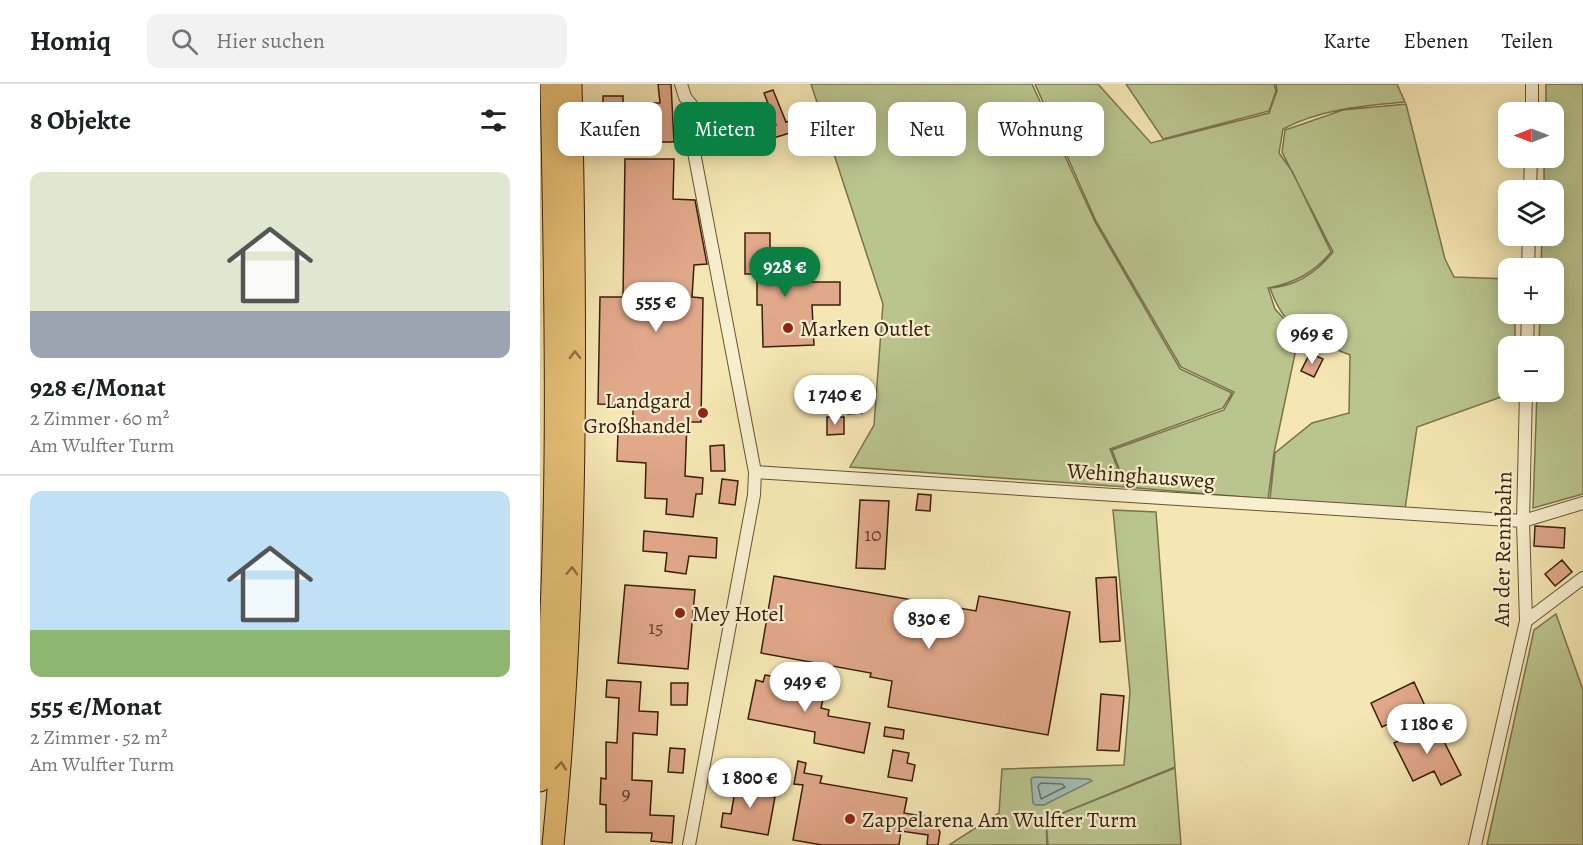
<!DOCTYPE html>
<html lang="de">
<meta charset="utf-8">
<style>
body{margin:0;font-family:Alegreya,serif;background:#f2f2f2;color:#202124;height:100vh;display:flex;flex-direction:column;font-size:22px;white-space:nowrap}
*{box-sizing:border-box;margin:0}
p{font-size:20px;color:#757577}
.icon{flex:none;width:33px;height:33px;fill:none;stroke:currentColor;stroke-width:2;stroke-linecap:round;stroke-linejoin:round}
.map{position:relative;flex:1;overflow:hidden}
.details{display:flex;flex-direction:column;background:#fff;width:540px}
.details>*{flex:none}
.guide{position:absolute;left:18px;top:18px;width:570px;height:54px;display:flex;gap:12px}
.needle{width:39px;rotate:270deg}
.fabs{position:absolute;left:958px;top:18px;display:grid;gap:12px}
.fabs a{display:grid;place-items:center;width:66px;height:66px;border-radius:12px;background:#fff;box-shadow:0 3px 15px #0003;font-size:30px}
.price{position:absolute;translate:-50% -51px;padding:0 14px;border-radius:21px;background:#fff;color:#222;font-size:20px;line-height:39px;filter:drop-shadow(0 2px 3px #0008)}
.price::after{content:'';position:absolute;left:50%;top:36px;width:18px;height:14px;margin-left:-9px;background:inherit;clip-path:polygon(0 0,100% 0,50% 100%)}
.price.on{background:#0b8043;color:#fff}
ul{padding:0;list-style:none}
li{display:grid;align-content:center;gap:12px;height:318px;padding:0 30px}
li+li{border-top:2px solid #e0e0e0}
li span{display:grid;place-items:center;height:186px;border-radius:12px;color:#555}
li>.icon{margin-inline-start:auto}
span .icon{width:108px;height:108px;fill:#fffc;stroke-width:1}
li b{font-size:26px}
h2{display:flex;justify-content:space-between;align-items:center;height:72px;padding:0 30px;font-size:26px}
.chip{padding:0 21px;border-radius:12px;background:#fff;box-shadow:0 3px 15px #0003;font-size:21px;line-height:54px}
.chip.on{background:#0b8043;color:#fff}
header{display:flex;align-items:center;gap:36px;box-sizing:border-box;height:84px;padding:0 30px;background:#fff;border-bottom:2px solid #e0e0e0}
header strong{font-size:28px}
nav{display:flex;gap:33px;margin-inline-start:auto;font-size:21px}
.search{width:420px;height:54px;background:#f2f2f2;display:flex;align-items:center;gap:15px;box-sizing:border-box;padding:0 21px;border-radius:12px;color:#757577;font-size:22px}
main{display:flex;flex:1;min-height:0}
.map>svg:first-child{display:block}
.green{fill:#bac58e;stroke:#79724d;stroke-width:1.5}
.water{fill:#9fbeb6;stroke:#767f72;stroke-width:1.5}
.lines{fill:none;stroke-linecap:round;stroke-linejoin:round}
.shore{stroke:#6c6f61;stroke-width:1.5}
.building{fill:#e1a88a;stroke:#38200c;stroke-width:1.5}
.street-casing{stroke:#675236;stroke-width:14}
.highway-casing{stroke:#38200c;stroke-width:23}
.street{stroke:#f8efce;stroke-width:12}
.highway{stroke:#eac47a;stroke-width:21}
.oneway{stroke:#917243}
.poi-dot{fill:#8f2418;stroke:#f8efce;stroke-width:2}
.labels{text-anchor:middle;stroke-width:4.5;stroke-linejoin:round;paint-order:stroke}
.number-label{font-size:20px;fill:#62422c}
.poi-label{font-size:22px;fill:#38200c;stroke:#f8efce;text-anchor:start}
.street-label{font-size:22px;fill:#38200c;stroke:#f8efce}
</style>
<header>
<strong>Homiq</strong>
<div class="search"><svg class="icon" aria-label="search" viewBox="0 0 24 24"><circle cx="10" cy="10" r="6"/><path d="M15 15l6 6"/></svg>Hier suchen</div>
<nav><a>Karte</a><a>Ebenen</a><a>Teilen</a></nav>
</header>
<main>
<section class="details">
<h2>8 Objekte<svg class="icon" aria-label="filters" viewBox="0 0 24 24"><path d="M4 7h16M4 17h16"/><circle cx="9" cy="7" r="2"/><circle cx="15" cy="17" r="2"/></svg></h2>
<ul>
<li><span style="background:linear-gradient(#dfe7d0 75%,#9aa5b1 0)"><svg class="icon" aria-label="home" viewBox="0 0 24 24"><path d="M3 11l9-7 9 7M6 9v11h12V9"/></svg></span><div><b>928 €/Monat</b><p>2 Zimmer · 60 m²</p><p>Am Wulfter Turm</p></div></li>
<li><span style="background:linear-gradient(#bfe0f5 75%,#8fb573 0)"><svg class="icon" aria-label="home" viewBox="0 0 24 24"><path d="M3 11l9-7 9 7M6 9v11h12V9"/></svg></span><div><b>555 €/Monat</b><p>2 Zimmer · 52 m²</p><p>Am Wulfter Turm</p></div></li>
</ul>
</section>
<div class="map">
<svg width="1043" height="761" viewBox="0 0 1043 761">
<rect width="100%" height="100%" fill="#f5e7b3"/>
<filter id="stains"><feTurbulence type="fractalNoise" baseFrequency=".00333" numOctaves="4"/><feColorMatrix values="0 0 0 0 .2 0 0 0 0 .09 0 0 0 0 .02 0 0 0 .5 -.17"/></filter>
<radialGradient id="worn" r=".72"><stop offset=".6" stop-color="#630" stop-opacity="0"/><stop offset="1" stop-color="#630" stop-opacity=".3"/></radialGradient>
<path class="green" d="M271,0h221l63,138 85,147 52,24 -9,15 -113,41 15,38 -275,-20 24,-42 9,-121z
M495,0h63l53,59 118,-30 8,-22 -1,-7h121l8,18c-43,4 -84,7 -122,27l-4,24 13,18 39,81c-17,21 -37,31 -63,36l7,21 24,26 -25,118 -6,46 -142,-12 -14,-37 112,-40 10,-18 -53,-25 -85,-146z
M586,0h148l2,7 -7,20 -106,28z
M1006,0h37v410l-50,14 4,-116h17v-46h-15l1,-32h14v-46h-13l1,-32h12v-46h-10v-32h10v-46h-8z
M866,20l39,155 9,18 55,2v35h6v32h-6v46h6l-98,35 -12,82 -135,-10 5,-46 37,-30 37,-10 1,-58c-41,-17 -64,-22 -80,-67 27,-2 47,-16 63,-36l-51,-100 3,-22 58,-20z
M573,426l43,2 19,255 -127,52 127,-51 6,77h-133l-2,-25 1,25h-98l50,-32 3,-44 122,-4 6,-73z
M1016,530l27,76v155h-96l47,-215z"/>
<path class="water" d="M494,693l55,2 3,2 -48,24h-8l-3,-2 -2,-24z"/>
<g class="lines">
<path class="shore" d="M501,699l21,1 3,3 -24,12 -3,-13z"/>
</g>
<path class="building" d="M118,0h13l3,58h-49v-13h-11v-21h-11v-12h20v7h37z
M233,6l13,32 4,-1 3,11 -65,20 -3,-12 51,-15 -12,-32z
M85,75h49l-1,40 22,1 12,64 -13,1 -2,32 11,1 -2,124h-14l-2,54 18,2 -1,16h-6l-3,23 -27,-3 1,-15 -22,-1 1,-35 -29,-2 1,-29h15v-27l-35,-1 2,-107h23z
M205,149h25v49h70v23h-28l2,40 -51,2 -1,-42h-5v-31h-12z
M770,269l13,6 -9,18 -13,-6z
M318,292l4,37 -14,1 -5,-37z
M287,333h17v17l-17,1z
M184,361l1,26h-14l-1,-25z
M182,395l16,2 -3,24 -16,-2z
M378,410l13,1 -1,16 -14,-1z
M320,416l29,1 -4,68 -29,-1z
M995,442l30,2 -1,20 -30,-2z
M104,447l73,7 -1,20 -27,-2 -3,18 -21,-3 2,-18 -24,-2z
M1022,476l10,12 -17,14 -10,-12z
M234,492l202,35 3,-15 91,16 -22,123 -160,-28 4,-26 -22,-4 1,-4 -110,-20z
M576,493l4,64 -20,1 -4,-64z
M85,501l70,5 -7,79 -70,-6z
M225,591l61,11 -5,22 8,2 -1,6 42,7 -6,30 -50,-10 1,-11 -67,-13 8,-39 7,2z
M67,596l34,2 -2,29 19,1 -1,23 -24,-2 -1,47 20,1 -2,34 24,1 -2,27 -21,-2 1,-8 -46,-1v-27l-6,-1 1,-26 5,1v-37l11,1 2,-45 -13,-1z
M874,598l11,24 -43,21 -11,-24z
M131,599h17l-1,22h-16z
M561,610l23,2 -5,55 -22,-1z
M894,638l27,53 -20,10 -7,-14 -21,10 -19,-38z
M345,643l19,3 -1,9 -19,-3z
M130,664l15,1 -2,24 -15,-1z
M353,666l16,3 -2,10 8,2 -3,16 -24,-4z
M258,677l8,2 -2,10 18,3 -2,7 87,15 -3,15 29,5 7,14 -2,13h-11l1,-10 -27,-4 -2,14h-77l-29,-5 10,-55 -9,-1z
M197,696l32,5 -2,11 8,1 -7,38 -47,-8 2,-14 8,1z"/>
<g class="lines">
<defs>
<path id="street" d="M141,0l4,13 11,14 -3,36 62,325 -1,23 -65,350
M992,28v-28
M990,106l1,-32
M988,184l1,-32
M987,262l1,-32
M215,388l768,49 60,-18
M986,537l57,-43
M935,761l51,-224 -3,-100 3,-129"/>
<path id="highway" d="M0,697c21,-232 16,-464 11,-697
M13,761c25,-253 24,-507 18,-761"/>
</defs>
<use href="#street" class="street-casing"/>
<use href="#highway" class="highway-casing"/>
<use href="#street" class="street"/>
<use href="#highway" class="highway"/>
</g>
<defs><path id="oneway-chevron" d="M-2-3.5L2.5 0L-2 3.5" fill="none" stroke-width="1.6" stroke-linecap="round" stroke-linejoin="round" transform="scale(1.5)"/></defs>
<g class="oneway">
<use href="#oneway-chevron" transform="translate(35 271) rotate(-90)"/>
<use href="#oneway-chevron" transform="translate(32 487) rotate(-88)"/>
<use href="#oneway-chevron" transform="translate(21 682) rotate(-84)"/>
</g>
<g class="poi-dot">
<circle cx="248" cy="244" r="6"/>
<circle cx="163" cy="329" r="6"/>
<circle cx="140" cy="529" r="6"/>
<circle cx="310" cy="735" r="6"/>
</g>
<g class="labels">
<g class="number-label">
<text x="333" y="457">10</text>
<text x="116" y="550">15</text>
<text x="86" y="716">9</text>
</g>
<g class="poi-label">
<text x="260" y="252">Marken Outlet</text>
<text x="151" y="324" text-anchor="end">Landgard<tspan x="151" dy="25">Großhandel</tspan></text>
<text x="152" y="537">Mey Hotel</text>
<text x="322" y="743">Zappelarena Am Wulfter Turm</text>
</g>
<g class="street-label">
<text transform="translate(601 391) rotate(4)" y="8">Wehinghausweg</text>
<text transform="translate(962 465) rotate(-89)" y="8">An der Rennbahn</text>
</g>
</g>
<rect width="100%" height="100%" filter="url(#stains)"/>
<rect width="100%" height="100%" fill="url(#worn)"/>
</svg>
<div class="fabs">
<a><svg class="needle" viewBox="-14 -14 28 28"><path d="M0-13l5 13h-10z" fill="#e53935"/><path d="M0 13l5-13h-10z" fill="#757577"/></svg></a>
<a><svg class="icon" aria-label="layers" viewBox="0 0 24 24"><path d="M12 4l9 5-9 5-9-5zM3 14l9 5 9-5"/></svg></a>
<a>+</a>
<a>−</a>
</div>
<b class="price on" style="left:245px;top:214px">928 €</b>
<b class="price" style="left:116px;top:249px">555 €</b>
<b class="price" style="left:772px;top:281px">969 €</b>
<b class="price" style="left:295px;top:342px">1 740 €</b>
<b class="price" style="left:389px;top:566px">830 €</b>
<b class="price" style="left:265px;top:629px">949 €</b>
<b class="price" style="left:887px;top:671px">1 180 €</b>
<b class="price" style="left:210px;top:725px">1 800 €</b>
<div class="guide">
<a class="chip">Kaufen</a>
<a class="chip on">Mieten</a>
<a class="chip">Filter</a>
<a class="chip">Neu</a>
<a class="chip">Wohnung</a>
</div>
</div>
</main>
